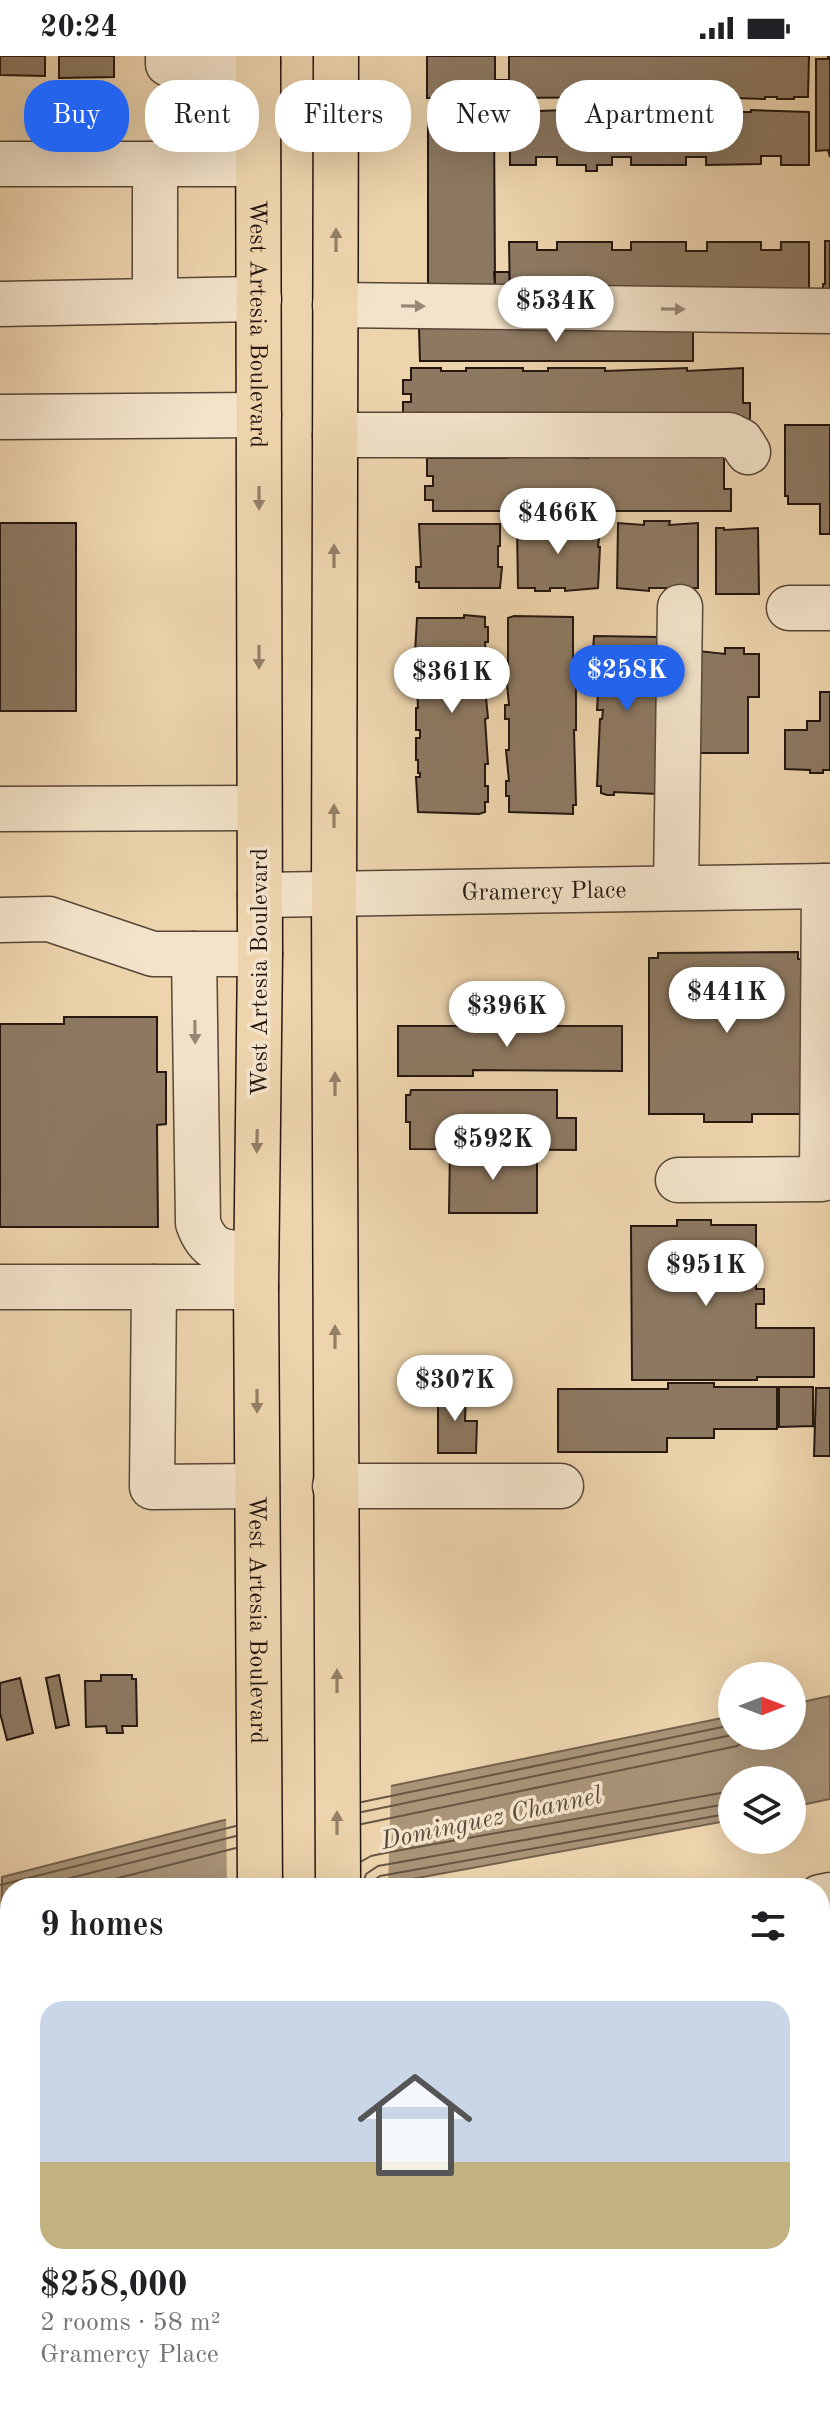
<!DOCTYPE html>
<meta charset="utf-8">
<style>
body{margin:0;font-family:"Old Standard TT",serif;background:#f2f2f2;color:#202124;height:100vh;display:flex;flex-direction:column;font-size:30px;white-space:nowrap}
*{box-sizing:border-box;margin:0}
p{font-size:26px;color:#757577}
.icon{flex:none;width:44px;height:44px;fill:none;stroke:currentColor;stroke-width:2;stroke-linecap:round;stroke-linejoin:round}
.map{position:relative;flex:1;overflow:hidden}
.side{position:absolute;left:0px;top:1822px;width:830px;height:536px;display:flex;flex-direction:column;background:#fff;border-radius:32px 32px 0 0;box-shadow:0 8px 32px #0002}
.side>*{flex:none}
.top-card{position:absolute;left:24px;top:24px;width:782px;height:72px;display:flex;gap:16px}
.needle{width:52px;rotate:90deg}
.fabs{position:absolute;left:718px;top:1606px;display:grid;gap:16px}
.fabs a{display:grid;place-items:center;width:88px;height:88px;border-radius:50%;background:#fff;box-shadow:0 8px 32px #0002;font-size:40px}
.price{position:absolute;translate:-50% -68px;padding:0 18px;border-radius:28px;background:#fff;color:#222;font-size:26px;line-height:52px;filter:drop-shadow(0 2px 4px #0008)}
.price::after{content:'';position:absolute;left:50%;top:48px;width:24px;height:18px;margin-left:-12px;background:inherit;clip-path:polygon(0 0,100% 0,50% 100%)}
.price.active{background:#2563eb;color:#fff}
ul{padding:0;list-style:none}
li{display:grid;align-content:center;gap:16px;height:424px;padding:0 40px}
li span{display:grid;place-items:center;height:248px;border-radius:24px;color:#555}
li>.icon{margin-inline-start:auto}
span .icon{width:144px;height:144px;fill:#fffc;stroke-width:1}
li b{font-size:34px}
h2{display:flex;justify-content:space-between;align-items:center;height:96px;padding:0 40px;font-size:34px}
.tag{padding:0 28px;border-radius:32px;background:#fff;box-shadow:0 8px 32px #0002;font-size:28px;line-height:72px}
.tag.active{background:#2563eb;color:#fff}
.status{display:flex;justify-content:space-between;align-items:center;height:56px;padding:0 40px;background:#fff;direction:ltr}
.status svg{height:22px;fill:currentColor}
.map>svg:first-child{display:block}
.water{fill:#a99478;stroke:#74624e;stroke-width:2}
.pier{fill:#edd4ad}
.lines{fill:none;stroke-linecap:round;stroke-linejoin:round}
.shore{stroke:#675644;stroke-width:2}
.building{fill:#8d7962;stroke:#251710;stroke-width:2}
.minor-casing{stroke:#574637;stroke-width:47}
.major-casing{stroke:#251710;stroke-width:47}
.minor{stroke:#f3e3ca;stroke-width:44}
.major{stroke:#edd4ad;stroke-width:44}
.oneway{fill:#937f66}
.oneway2{fill:#968776}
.labels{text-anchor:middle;stroke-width:7;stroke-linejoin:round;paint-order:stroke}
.street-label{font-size:24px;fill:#251710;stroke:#f3e3ca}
.water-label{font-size:26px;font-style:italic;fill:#5a493a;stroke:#f3e3ca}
</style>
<div class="status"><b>20:24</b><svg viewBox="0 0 49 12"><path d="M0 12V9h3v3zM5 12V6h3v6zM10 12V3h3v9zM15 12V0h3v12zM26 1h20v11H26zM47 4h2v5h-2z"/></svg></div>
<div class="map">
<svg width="830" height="2358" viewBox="0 0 830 2358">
<rect width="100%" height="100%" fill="#edd4ad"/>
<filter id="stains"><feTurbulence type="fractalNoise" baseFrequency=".0025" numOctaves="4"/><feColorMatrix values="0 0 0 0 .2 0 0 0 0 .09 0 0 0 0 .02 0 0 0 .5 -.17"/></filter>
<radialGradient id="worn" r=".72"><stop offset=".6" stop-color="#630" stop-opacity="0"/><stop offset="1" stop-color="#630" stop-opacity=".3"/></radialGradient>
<path class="water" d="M830,1640v103l-38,8v-27h-60v40l-369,68h-353v90l-10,3 2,-104 218,-56 512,-105v20h60v-32z"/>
<path class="pier" d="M391,1728l-3,103 -161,1 -1,-72z"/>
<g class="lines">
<path class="shore" d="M362,1746l370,-77
M362,1756l370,-77
M362,1768l375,-78 17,-10
M362,1805l9,-5 19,-4 342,-61
M0,1829l236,-59
M31,1832l205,-52
M79,1832l157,-40
M362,1832l4,-14 12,-8 354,-63
M372,1832l2,-8 6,-4 352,-63"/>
</g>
<path class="building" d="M0,0h45v20l-45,-1z
M59,0h55v21l-55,1z
M427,0h68v42h-68z
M509,0h300l-1,41h-14v2h-17v-2h-12v2l-62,-2h-12v2h-17v-2h-30v2h-15v-2l-120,1z
M828,0h2v101l-2,-7 -12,1v-92h12z
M495,24h14v15l-14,1z
M640,53v3h36v-2h16v2h10v-2h13v2h36v-2l58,2v53h-28v-9h-20v8l-55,1v-8h-20v8h-55v-8h-19v8h-15v6h-11v-6h-29v-8h-21v8h-26v-53l56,-2v3h37v-3h13v3h11v-3z
M428,57h66l1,175h-67z
M494,60h16v17h-16z
M825,185h5v56l-7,-6v-7h2z
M509,186h28v8h20v-8h55v8h19v-8h55v9h21v-9h54v8h20v-8h28v54l-299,1z
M494,216h15l1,16h-15z
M419,272h274v33h-273z
M411,312h30v3h25v-3h57v3h25v-3h57v3l82,-3v3l56,-3v35h7v17l-347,1v-19h8v-8h-8v-14h8z
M785,369h45v109h-10v-30h-32v-8h-3z
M588,397h20v4h61v-3l55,3v32h7v22h-298v-11h-8v-14h8v-10h-6v-18h79v-4l82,4z
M545,465h27v4l20,1v-3h6v6h2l-2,18h2l-2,41 -33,3v-3h-15v3h-15v-3h-17l-1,-59h2v-6l26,2z
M644,465h26l-1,4 29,-2v65h-17v3h-16l1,-3h-17v3l-32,-3 1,-65 26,2z
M0,467h76v188h-76z
M419,468h81v22h-2v21h4l-2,21h-81v-6h-3v-15h5z
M716,472h8v2l34,-2 1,66h-43z
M464,559l21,2v10h3v15h-3l3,45h-3l3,31 -3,1 3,45h-3v22h3v16h-3v10l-6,2 -61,-2 -2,-35h4v-4h-2v-13h-2v-22h4v-8h-4v-22h2l-2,-45h4v-10h-5l2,-35h47z
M514,560l59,1v66h3v47h-2l2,75h-3v9l-64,-2v-16h-3v-15h3l-3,-31h3v-31h-4v-14h4l-3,-32h2v-55z
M594,580l65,1 -2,157 -43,-2v3h-7l-6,-2v-7h-4l3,-67h2l1,-9h-6l2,-32h-8z
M725,592h19v6h15v43h-11v56h-48l-5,-21h5v-9h-3l2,-72 26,3z
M820,636h10v78h-7v3h-13v-3l-25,-1v-39h22v-9h13z
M798,896v7h7v155h-53v8h-48v-8h-55v-156h9v-5z
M64,961h93v55h9v52l-9,1 1,102h-158v-203h64z
M398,970h224v45l-149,-1v6h-75z
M411,1034h146v28h19v32l-166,-1v-27h-4v-27h4z
M450,1094h87v63h-88z
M677,1164h34v5h45v64h8v15h-8v24h58v49h-57v3h-125l-1,-154h46z
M668,1327h46v4h63v42h-63v9h-47v14h-109v-63h110z
M779,1331h34v39l-34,1z
M438,1332h28l-1,33h12l-1,32h-38z
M816,1332h14v68h-16z
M59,1619l10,50 -13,3 -10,-50z
M101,1619h31v4h4l1,47h-15l1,7h-16l-1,-7 -20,1 -1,-46h16z
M20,1622l13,55 -26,7 -7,-27v-30z
M10,1999v31l-10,4v-31z
M0,2081h10v267h32v10h-42z
M73,2348h46v10h-46z
M165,2348h39v10h-39z
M431,2351h173v7h-173z
M771,2352v6h-95v-5z"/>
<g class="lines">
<defs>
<g id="minor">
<path d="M168,0v8l90,-1"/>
<path d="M0,108h258"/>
<path d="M155,245v-137"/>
<path d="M0,248l259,-5"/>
<path d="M335,249l495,6"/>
<path d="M0,361l259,-2"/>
<path d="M335,379h394l12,6 7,11"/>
<path d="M789,552h41"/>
<path d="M0,753l259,-1"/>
<path d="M676,832l4,-281"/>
<path id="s1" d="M260,839l570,-9"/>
<path d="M0,864l49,-1 104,35h107"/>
<path d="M194,898l4,269c11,32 28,29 58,32"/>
<path d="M678,1124l144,-1 2,-293"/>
<path d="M0,1231h256"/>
<path d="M154,1231l-2,200 105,-1"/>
<path d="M335,1430h226"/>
<path d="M820,1841l10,-2"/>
<path d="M0,2056l10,-4"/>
<path d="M820,2301l10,-2"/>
<path d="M57,2348v10"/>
<path d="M147,2348v10"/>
</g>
<g id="major">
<path id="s2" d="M258,0l2,898 -4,333 4,601"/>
<path d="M336,0l-2,838 4,994"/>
<path d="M337,2348v10"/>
<path d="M262,2358v-10"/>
</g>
</defs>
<use href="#minor" class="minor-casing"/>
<use href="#major" class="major-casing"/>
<use href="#minor" class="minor"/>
<use href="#major" class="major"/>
</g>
<defs><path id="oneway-solid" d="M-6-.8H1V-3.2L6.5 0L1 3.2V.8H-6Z" transform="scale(2)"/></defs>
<g class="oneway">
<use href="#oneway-solid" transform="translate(336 184) rotate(-90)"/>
<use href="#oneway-solid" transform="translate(259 442) rotate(90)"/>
<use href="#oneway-solid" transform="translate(334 500) rotate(-90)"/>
<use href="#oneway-solid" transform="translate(259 601) rotate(90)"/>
<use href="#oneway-solid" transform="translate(334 760) rotate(-90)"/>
<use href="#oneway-solid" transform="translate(335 1028) rotate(-90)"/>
<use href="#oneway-solid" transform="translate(257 1085) rotate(91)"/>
<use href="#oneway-solid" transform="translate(335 1281) rotate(-90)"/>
<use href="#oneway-solid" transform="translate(257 1345) rotate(90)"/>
<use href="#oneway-solid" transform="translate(337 1625) rotate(-90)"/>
<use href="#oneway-solid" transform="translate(337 1767) rotate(-90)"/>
</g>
<g class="oneway2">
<use href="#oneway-solid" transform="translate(413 250) rotate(1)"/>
<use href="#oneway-solid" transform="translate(673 253) rotate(1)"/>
<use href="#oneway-solid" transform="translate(195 976) rotate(89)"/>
</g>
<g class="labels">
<g class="street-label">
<text dy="8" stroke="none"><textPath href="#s2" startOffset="268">West Artesia Boulevard</textPath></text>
<text dy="8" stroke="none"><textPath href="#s1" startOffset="284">Gramercy Place</textPath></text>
<text transform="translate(259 916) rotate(-90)" y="8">West Artesia Boulevard</text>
<text dy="8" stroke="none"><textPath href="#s2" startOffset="1564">West Artesia Boulevard</textPath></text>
</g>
<g class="water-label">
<text transform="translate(491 1761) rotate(-12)" y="9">Dominguez Channel</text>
</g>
</g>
<rect width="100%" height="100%" filter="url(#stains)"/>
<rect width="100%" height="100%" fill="url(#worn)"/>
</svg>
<div class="fabs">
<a><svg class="needle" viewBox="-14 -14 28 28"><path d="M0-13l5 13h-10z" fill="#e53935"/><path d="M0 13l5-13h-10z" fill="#757577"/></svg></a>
<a><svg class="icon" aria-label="layers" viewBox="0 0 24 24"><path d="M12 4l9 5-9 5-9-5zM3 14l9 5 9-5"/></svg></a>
</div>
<b class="price" style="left:556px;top:288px">$534K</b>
<b class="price" style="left:558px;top:500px">$466K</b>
<b class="price active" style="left:627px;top:657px">$258K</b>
<b class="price" style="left:452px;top:659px">$361K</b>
<b class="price" style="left:727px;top:979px">$441K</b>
<b class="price" style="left:507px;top:993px">$396K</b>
<b class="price" style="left:493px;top:1126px">$592K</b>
<b class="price" style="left:706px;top:1252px">$951K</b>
<b class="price" style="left:455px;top:1367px">$307K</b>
<div class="top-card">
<a class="tag active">Buy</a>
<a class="tag">Rent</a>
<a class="tag">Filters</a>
<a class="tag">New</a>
<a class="tag">Apartment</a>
</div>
<section class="side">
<h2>9 homes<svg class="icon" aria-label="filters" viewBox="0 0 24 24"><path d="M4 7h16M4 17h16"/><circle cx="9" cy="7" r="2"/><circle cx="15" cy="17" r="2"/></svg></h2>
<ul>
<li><span style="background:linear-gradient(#c9d6e8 65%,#c2b280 0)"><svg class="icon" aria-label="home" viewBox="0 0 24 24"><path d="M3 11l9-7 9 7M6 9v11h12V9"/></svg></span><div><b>$258,000</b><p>2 rooms · 58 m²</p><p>Gramercy Place</p></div></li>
</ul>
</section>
</div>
